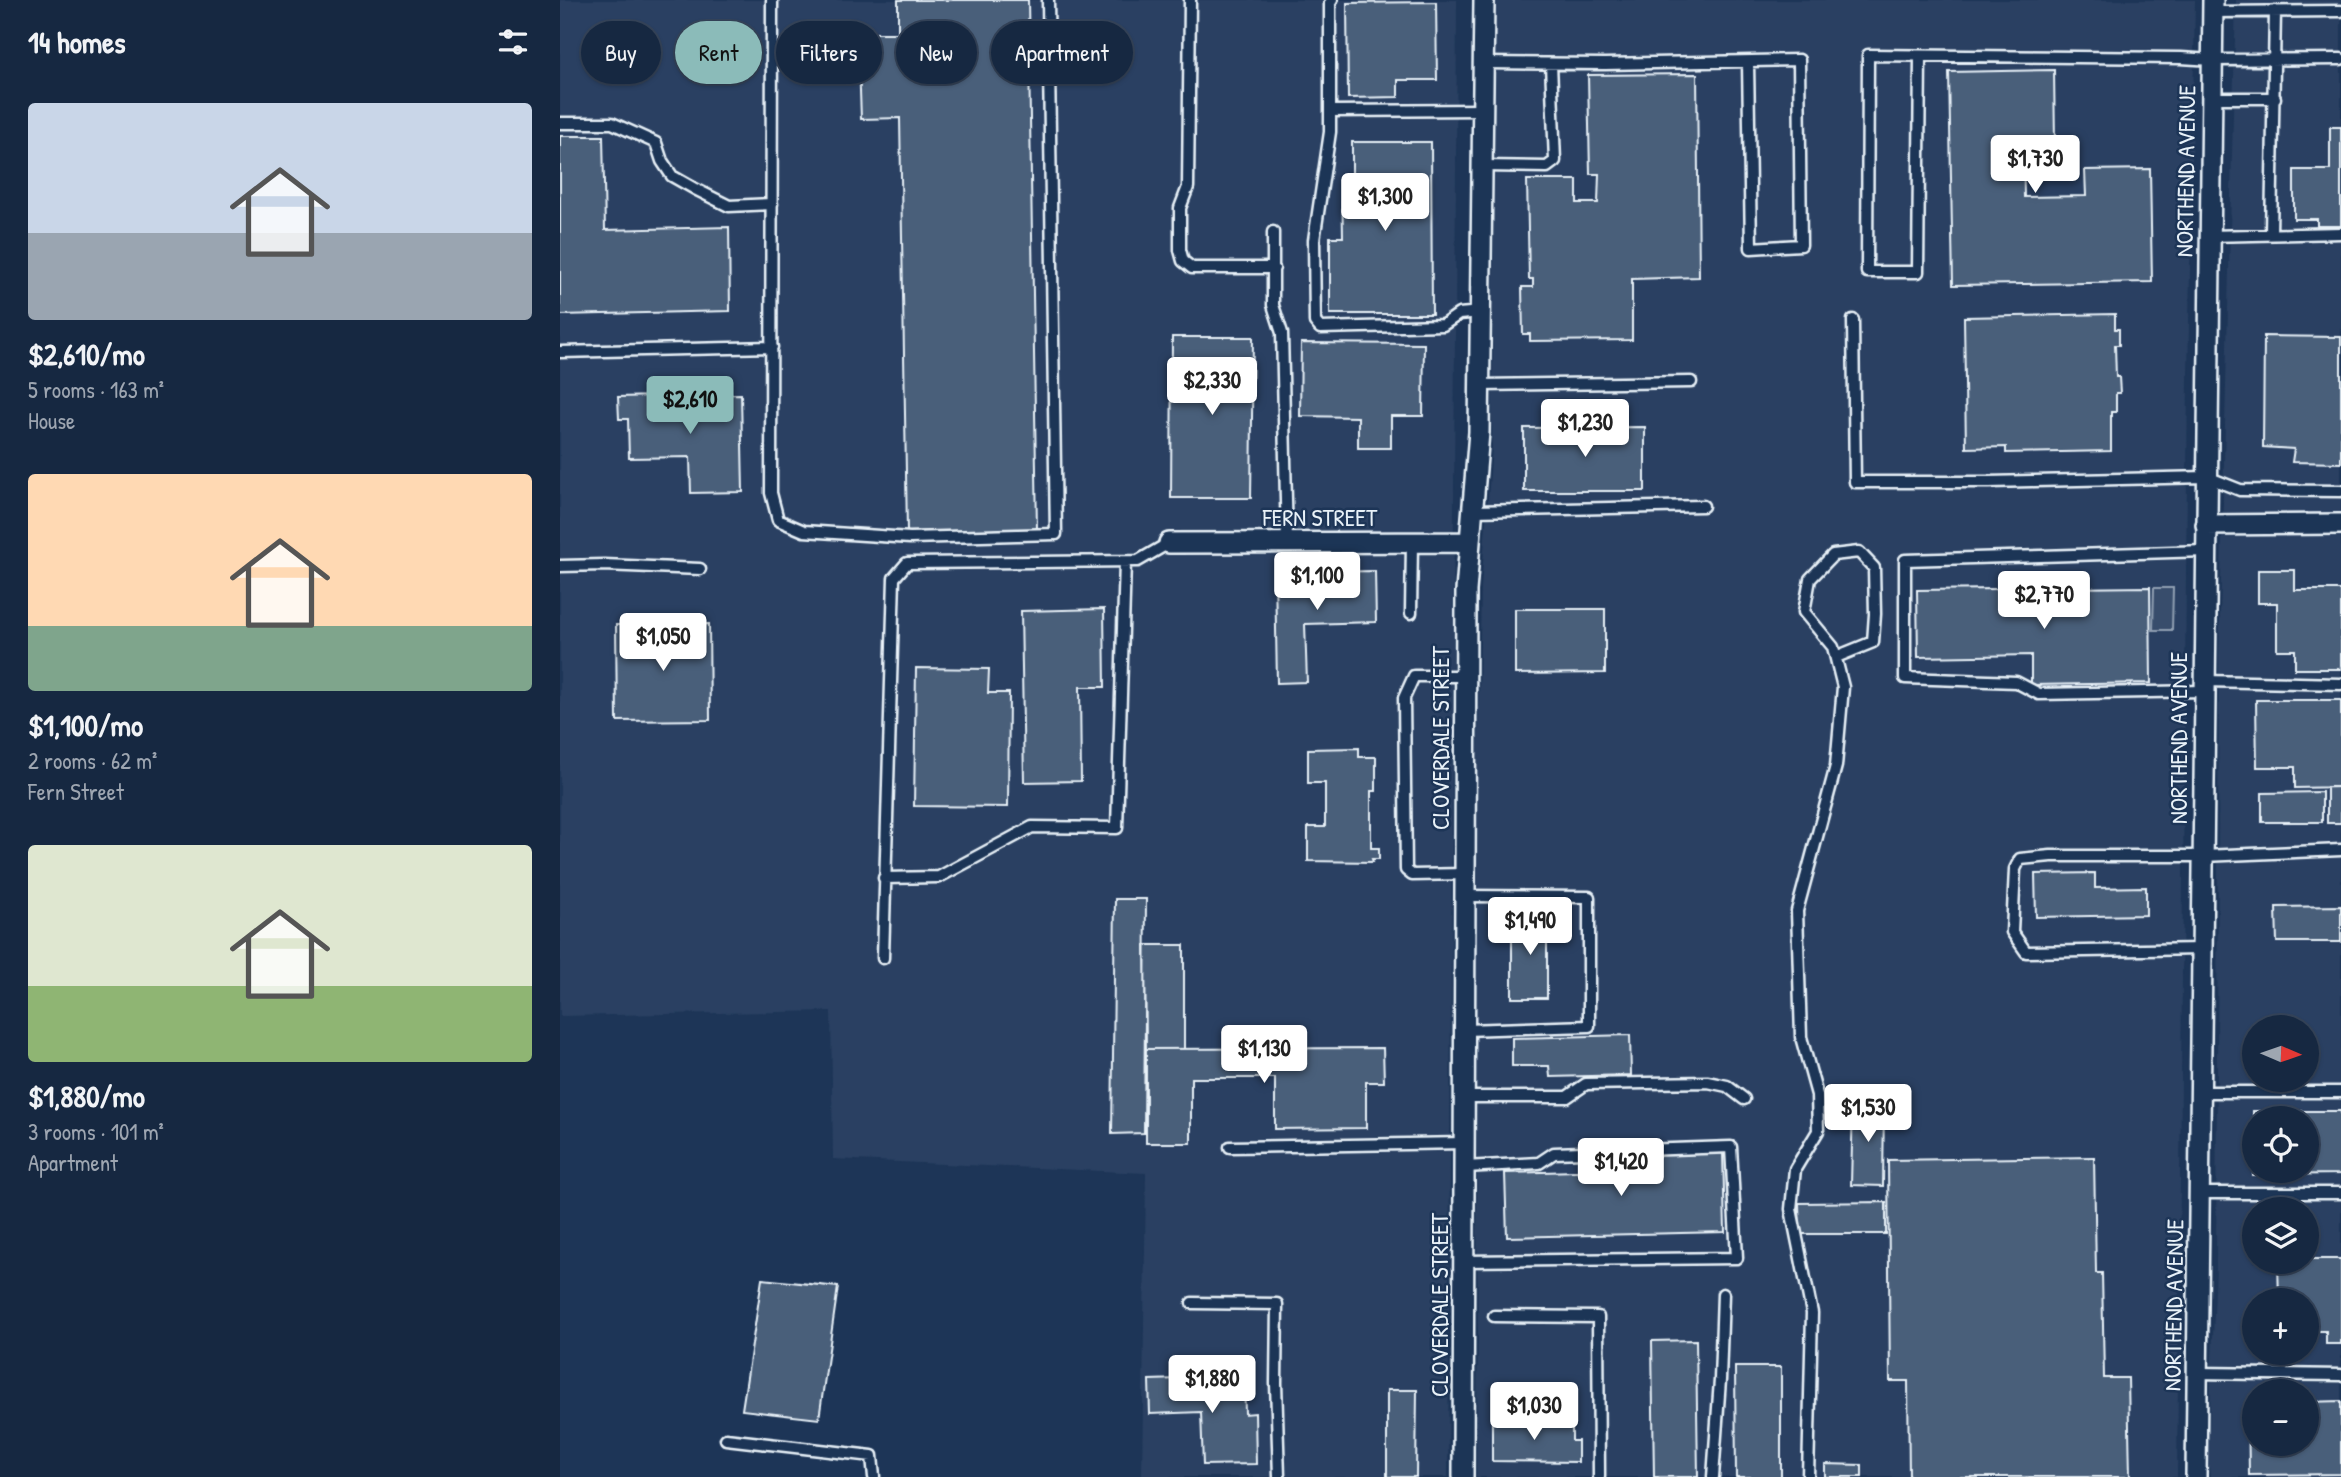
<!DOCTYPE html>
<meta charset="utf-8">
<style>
body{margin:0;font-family:"Patrick Hand",sans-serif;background:#23344c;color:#f1f3f6;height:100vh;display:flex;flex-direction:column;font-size:26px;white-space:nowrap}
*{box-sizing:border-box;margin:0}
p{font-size:23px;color:#9ea6b1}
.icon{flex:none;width:38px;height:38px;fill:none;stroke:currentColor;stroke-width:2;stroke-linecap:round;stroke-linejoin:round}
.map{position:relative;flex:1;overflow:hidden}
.details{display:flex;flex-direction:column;background:#162841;width:560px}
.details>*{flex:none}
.hud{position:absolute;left:21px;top:21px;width:665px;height:63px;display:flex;gap:14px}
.needle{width:46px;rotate:92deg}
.tools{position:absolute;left:1682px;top:1015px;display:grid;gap:14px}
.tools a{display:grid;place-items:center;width:77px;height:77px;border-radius:50%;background:#162841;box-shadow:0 2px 5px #0004,0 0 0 2px #35445a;font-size:35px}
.price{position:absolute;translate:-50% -60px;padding:0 16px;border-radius:7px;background:#fff;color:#222;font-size:23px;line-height:46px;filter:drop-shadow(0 2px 4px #0008)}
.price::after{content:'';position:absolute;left:50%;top:42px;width:21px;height:16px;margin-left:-10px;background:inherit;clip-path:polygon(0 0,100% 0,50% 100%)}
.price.current{background:#8bbbb9;color:#111}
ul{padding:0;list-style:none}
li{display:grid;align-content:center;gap:14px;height:371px;padding:0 28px}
li span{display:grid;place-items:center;height:217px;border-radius:7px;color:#555}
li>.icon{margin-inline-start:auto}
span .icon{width:126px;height:126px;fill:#fffc;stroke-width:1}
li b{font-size:30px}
h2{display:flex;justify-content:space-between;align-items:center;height:84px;padding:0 28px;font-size:30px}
.tag{padding:0 24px;border-radius:32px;background:#162841;box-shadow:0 2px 5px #0004,0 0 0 2px #35445a;font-size:24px;line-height:63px}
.tag.current{background:#8bbbb9;color:#111}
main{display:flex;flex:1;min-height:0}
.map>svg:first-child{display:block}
.built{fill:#2a4162;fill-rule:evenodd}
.green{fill:#374d6c;stroke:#909fb2;stroke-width:2}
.building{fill:#495e7a;stroke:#e8f1f8;stroke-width:2;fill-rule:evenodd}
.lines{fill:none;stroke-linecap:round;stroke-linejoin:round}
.service-casing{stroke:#e8f1f8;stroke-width:15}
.minor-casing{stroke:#e8f1f8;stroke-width:24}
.service{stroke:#1d3557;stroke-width:10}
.minor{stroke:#1d3557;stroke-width:19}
.labels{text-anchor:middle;stroke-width:5;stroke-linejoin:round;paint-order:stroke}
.street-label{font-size:24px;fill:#e8f1f8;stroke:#1d3557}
</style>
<main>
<section class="details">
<h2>14 homes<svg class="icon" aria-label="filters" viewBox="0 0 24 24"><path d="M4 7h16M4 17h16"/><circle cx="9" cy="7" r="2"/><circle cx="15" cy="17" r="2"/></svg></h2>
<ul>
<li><span style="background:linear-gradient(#c9d6e8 60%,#9aa5b1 0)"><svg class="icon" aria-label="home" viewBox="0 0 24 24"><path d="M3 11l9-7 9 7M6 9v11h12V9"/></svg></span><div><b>$2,610/mo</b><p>5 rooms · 163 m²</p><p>House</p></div></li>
<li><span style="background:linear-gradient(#ffd9b3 70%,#7fa58c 0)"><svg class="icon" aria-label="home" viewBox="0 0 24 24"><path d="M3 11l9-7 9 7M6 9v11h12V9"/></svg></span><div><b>$1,100/mo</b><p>2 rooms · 62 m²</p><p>Fern Street</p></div></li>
<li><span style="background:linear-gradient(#dfe7d0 65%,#8fb573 0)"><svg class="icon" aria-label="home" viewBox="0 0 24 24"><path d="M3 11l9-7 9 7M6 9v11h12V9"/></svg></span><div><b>$1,880/mo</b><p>3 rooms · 101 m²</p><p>Apartment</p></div></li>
</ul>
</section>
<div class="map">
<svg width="1781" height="1477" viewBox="0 0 1781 1477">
<rect width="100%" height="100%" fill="#1d3557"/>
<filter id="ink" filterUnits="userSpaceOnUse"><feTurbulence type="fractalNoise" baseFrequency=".0143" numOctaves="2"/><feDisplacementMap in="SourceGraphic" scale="14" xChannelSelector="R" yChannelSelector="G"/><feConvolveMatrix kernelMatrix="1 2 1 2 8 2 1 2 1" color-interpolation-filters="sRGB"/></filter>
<g filter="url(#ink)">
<path class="built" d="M0,0h897l-9,1477h-306l4,-304 -313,-14 -2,-148 -271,5z
M935,0h700l-7,376 -11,1101h-701l2,-139 -2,-260 2,-331 3,-158 11,-141z
M1676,0h105v1477h-131l-2,-24 8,-185 3,-612zM1694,1027h52v53h-52zM1694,1118h52v53h-52zM1694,1209h52v53h-52zM1694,1300h52v53h-52zM1694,1391h52v53h-52z"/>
<path class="green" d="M1594,588h19l-1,42h-19z"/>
<path class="building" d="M338,0h130l9,529 -130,3 -7,-414 -39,1 -3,-86h40z
M876,2l1,78h-39v17l-50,1 -1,-95z
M1494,70l1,73 -32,1 1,53 62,-1 -1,-26 65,-1 2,113 -199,3 -4,-213z
M1137,74l2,203 -67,2v61l-102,1v-7h-7l-1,-47h11v-8h-4l-2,-99h50v23h21l1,-29h-9l-2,-99z
M1770,127h11v99h-24v-7h-23v-49h36z
M0,136h43l2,94 124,-3 1,84 -170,4z
M792,142h79l1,172h-102v-77h13l-1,-56h10z
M1555,314v15h4v16h-4l1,32h3l1,16h-4v19h-5v39l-105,2v-6l-40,1 -2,-131z
M1704,336l77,1v126l-49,-1 2,-13 -31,-2z
M612,337h81l-2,161h-80z
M741,343l123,1 -1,72h-32v32h-33v-31l-58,-1z
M181,394l2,98 -52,1 -1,-36 -61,1 -1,-39h-9l-1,-22z
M1085,427v64h-121v-63z
M1698,570h37v20h46v79h-46v-19h-18v-47h-19z
M815,571l1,51 -71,2 2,58 -30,1 -2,-110z
M1590,587l1,96 -120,2v-30l-113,2 -1,-67z
M544,609l1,78h-25l1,94 -57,1 -3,-171z
M955,609h90v64l-90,1z
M149,624l1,96 -93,1 -1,-96z
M356,668l73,1 -1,24h21l-1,114 -94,-1z
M1696,700h85v87l-46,1v-21h-38z
M799,748v9h17v34h-5v57h8v11h-7l1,3 -65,-1v-34h17v-44h-17v-34z
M1767,787h14v36h-14z
M1762,792v30h-60v-29z
M1535,873v15l51,-1v28l-110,2 -1,-43z
M555,899h31l-2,234 -32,1z
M1781,906v36h-64l-1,-35z
M952,915h35v83h-35z
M585,945h39v104h-38z
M1070,1035l1,40 -81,2 -1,-11h-37v-28z
M823,1048l1,34h-18v46l-91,1v-51h-84v65h-45v-94z
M1293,1102l31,1 -1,83 -32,-1z
M1693,1111h88v63l-88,1zM1694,1118h52v53h-52z
M1163,1153l2,79 -218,5 -2,-64 106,-3v-15z
M1534,1157l2,116h6l2,105h24l2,99h-221l-1,-96h-18l-2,-221z
M1326,1202v32h-86l-1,-31z
M1746,1259h35v85h-15v-13h-20v-31h-27l-1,-38h28z
M202,1279l76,8 -19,132 -77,-9z
M1136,1340l2,137h-44l-2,-136z
M1175,1367h46v110h-45z
M684,1377l1,37 10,-1 1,51 -53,1 -2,-53 -51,2 -1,-34z
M827,1390h30l-1,87h-29z
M1781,1401v73l-92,1 -1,-73h6v42h52v-42z
M932,1421l80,1v19h6v21l-86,-1z
M1265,1464l37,1v12h-37z"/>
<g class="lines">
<defs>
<path id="service" d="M212,0l-1,493 7,27 26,11 106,7 146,-4 -8,-534
M630,0l-2,187 -8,21v42l3,11 9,7h82
M772,0l-2,3v129l-16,108 1,82 5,6 123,-3 16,-11 22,-2
M1653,12l128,-1
M1360,56l-2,216h-51l1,-217 313,3 31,2 129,-1
M924,63l121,1 194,-4 2,185 -50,3 -3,-186
M1651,98h64
M770,111l154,-1
M0,123h52l44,20 6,18 10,15 23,13 34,17 43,-2
M923,166l64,1 8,-6 -4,-97
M713,232v73l9,28 5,209
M1711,234l4,-223
M1649,236l132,-3
M1293,320l2,162h134l218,-5 33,13 101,1
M0,352l212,-5
M920,385l211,-3
M913,511l230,-5
M0,566l44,-1 96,4
M851,613l1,-71
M1645,681l136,3
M1644,691l-165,3 -23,-12 -111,-4v-118l301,-9
M905,874l-53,1 -6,-5 -2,-172 10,-22h52
M324,878l55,-1 93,-50 85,1 8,-266
M905,896l124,1v129l-124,4
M1642,949l-176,3 -14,-20 3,-63 5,-10 31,-3h152l138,-6
M323,958l11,-380 13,-15 231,-2 31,-18
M1641,1092h140
M905,1097h102l19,-13 122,-2 19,4 17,13
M670,1147l235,-4
M1640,1193h141
M904,1261l273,-3 -6,-111 -177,6 -15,10 -74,4
M632,1303l85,1 -1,79 3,94
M934,1316l104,1 1,160
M1637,1373l144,2
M166,1439l146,17 2,21
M1153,1477l7,-97 3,-86
M1248,1477l4,-164 -21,-104 4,-40 23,-38 -1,-36 -16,-58 -4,-126 39,-145 7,-79 -10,-40 -29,-35 6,-33 23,-24 26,-3 15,16 1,46 -2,28 -37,15"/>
<path id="minor" d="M1646,525l135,-1
M609,543l301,-1
M903,1477l3,-886 13,-159 5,-432
M1636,1477l17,-1477"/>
</defs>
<use href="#service" class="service-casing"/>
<use href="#minor" class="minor-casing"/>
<use href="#service" class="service"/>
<use href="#minor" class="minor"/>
</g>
</g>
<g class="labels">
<g class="street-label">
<text transform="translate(1626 171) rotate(-89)" y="8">NORTHEND AVENUE</text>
<text x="760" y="526">FERN STREET</text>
<text transform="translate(881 738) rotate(-90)" y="8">CLOVERDALE STREET</text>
<text transform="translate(1619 738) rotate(-90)" y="8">NORTHEND AVENUE</text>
<text transform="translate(880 1305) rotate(-90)" y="8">CLOVERDALE STREET</text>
<text transform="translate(1614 1305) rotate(-89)" y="8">NORTHEND AVENUE</text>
</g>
</g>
</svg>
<div class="tools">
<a><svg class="needle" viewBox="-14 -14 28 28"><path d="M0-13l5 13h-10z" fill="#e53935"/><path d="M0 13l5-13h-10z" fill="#9ea6b1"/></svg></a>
<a><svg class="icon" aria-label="locate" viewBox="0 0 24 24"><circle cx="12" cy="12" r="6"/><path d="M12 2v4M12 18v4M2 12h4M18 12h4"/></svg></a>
<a><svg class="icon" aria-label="layers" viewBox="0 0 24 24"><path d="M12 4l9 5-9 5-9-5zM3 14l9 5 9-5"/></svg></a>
<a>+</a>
<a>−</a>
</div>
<b class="price" style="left:1475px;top:195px">$1,730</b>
<b class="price" style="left:825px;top:233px">$1,300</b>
<b class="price" style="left:652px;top:417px">$2,330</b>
<b class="price current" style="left:130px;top:436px">$2,610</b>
<b class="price" style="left:1025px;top:459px">$1,230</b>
<b class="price" style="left:757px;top:612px">$1,100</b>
<b class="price" style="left:1484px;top:631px">$2,770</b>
<b class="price" style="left:103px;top:673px">$1,050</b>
<b class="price" style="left:970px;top:957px">$1,490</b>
<b class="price" style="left:704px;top:1085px">$1,130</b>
<b class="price" style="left:1308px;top:1144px">$1,530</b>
<b class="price" style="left:1061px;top:1198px">$1,420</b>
<b class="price" style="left:652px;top:1415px">$1,880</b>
<b class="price" style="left:974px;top:1442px">$1,030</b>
<div class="hud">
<a class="tag">Buy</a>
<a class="tag current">Rent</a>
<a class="tag">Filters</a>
<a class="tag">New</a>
<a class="tag">Apartment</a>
</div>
</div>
</main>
